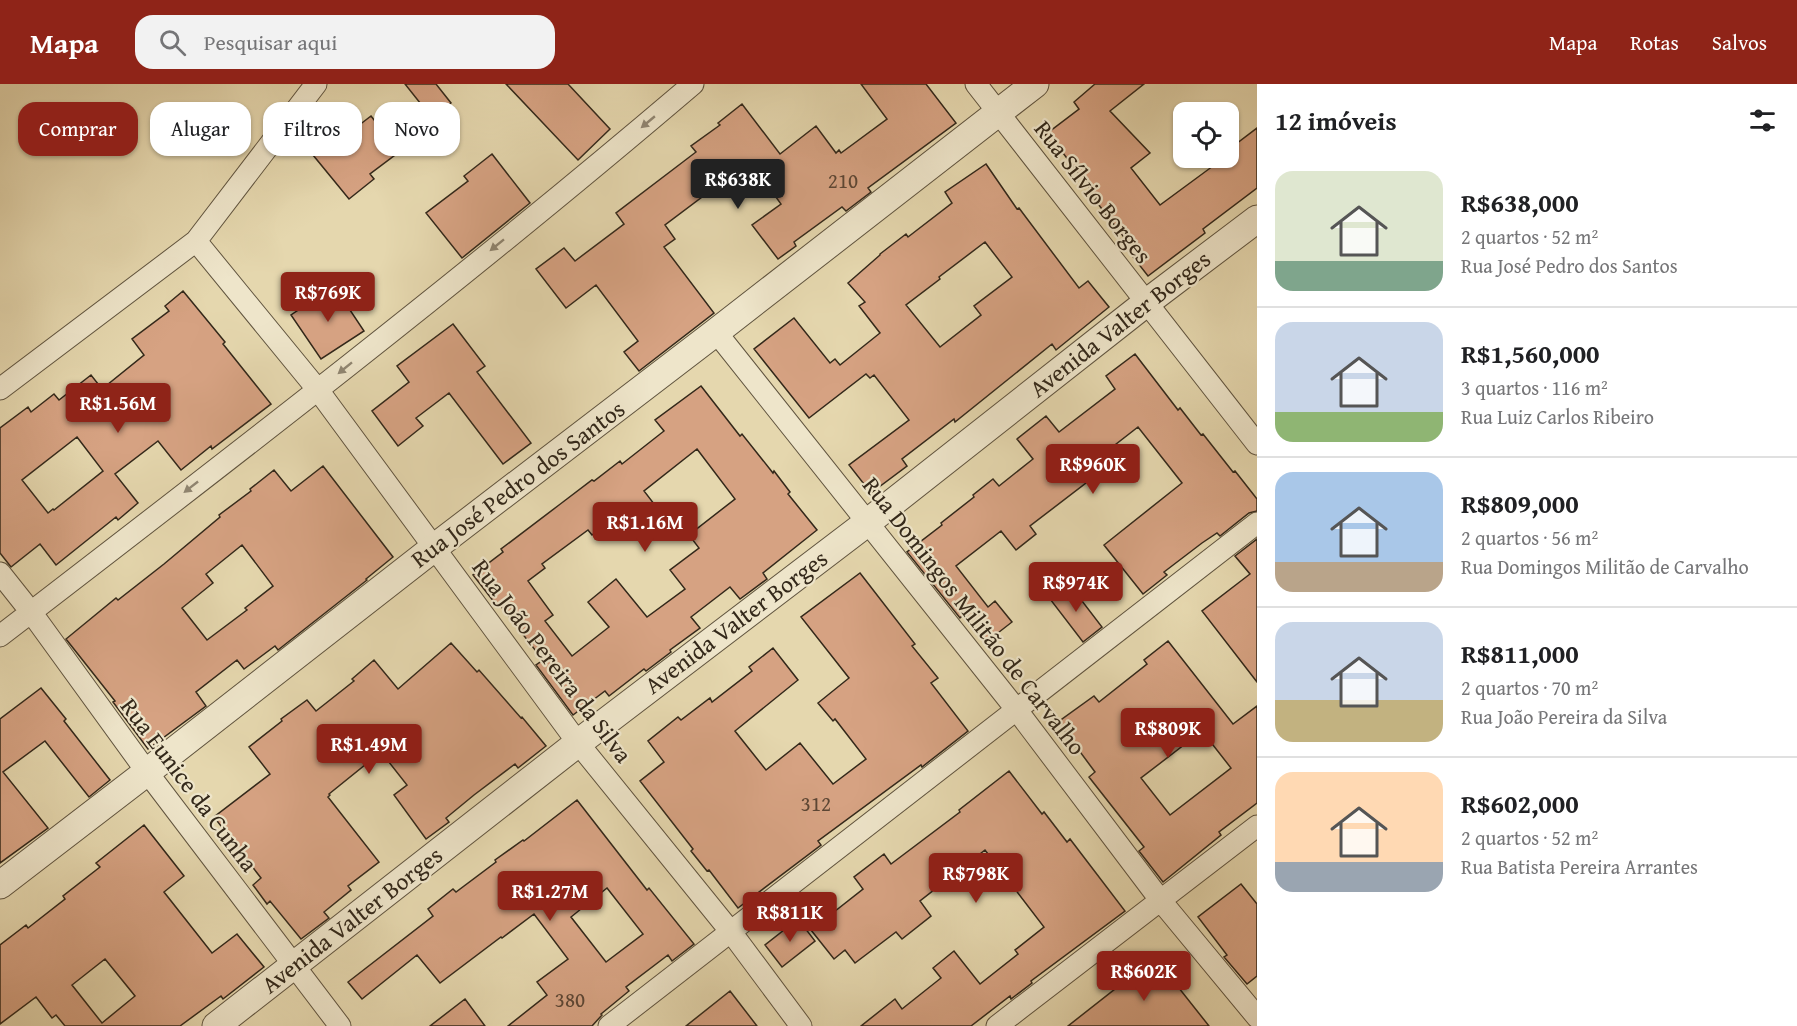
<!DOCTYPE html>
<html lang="pt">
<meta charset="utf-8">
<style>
body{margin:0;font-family:"Gentium Book Plus",serif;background:#f2f2f2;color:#202124;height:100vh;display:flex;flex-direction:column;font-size:22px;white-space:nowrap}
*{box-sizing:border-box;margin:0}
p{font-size:20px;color:#757577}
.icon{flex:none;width:33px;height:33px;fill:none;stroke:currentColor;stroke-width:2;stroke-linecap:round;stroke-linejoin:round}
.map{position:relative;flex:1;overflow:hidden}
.side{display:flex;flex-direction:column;background:#fff;width:540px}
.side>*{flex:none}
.guide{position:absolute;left:18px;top:18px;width:570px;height:54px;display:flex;gap:12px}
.fabs{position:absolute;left:1173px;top:18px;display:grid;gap:12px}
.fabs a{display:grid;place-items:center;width:66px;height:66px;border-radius:12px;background:#fff;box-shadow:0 2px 4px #0004;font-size:30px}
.price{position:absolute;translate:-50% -51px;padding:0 14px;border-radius:6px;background:#8f2418;color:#fff;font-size:20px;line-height:39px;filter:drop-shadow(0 2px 3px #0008)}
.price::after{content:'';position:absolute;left:50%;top:36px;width:18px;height:14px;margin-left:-9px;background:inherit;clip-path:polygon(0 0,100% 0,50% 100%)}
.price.selected{background:#222;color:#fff}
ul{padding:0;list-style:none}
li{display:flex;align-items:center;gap:18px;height:150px;padding:0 18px}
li+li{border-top:2px solid #e0e0e0}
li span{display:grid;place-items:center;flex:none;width:168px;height:120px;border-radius:18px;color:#555}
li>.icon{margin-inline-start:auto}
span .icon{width:72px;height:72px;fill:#fffc;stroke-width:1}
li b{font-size:26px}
h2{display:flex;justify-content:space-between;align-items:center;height:72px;padding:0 18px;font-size:26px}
.pill{padding:0 21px;border-radius:18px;background:#fff;box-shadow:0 2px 4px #0004;font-size:21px;line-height:54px}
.pill.selected{background:#8f2418;color:#fff}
header{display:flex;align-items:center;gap:36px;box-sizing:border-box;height:84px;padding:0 30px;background:#8f2418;color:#fff}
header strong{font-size:28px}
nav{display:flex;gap:33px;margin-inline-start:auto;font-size:21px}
.search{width:420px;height:54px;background:#f2f2f2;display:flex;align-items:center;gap:15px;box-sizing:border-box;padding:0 21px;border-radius:18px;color:#757577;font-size:22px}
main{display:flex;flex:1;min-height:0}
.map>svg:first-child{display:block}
.building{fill:#d6a282;stroke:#33281a;stroke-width:1.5;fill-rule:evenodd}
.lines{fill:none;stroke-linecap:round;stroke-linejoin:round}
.minor-casing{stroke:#60543f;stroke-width:23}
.tertiary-casing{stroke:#60543f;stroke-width:29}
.minor{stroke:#eee5ca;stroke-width:21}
.tertiary{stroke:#eee5ca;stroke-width:27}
.oneway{fill:#908672}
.labels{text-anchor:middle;stroke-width:4.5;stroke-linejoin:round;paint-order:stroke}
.number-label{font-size:21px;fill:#5c4634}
.street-label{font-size:24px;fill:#33281a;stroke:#eee5ca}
</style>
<header>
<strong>Mapa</strong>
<div class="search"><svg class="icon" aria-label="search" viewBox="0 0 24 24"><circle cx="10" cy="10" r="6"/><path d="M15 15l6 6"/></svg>Pesquisar aqui</div>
<nav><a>Mapa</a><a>Rotas</a><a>Salvos</a></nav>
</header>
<main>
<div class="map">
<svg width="1257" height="942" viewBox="0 0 1257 942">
<rect width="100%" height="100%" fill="#e5d7ae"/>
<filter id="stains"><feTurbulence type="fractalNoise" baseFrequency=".00333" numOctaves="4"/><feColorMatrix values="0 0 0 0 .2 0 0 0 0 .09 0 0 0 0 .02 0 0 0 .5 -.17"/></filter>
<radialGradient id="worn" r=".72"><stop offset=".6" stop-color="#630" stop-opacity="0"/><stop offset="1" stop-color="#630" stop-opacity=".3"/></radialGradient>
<path class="building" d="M405,0h31l15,19 -19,15z
M506,0h62l42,45 -32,31z
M861,0h65l30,39 -88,65 3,4 -25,19 -4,-4 -48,35 2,4 -18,13 -26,-34 29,-21 -31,-43 -85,64 10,14 -11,8 50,66 -75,58 -15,-19 14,-11 -42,-56 -30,23 -30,-39 28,-21 11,13 49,-37 -8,-11 80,-61 -5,-6 29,-21 -2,-2 24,-19 38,50 36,-28 20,27 3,-3 2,3 46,-34z
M1095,0h49l-34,27 40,42 -19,15 29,37 53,-39 -7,-8h22v-8l29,-22v60l-54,41 2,4 -57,43 -25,-32 4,-3 -32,-41 2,-2 -34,-45 -3,2 -15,-20 34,-26 -5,-7z
M371,32l28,36 -29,22 4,5 -25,20 -36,-44 25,-20 3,4z
M492,70l38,49 -68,55 -36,-45 42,-32 -4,-5z
M986,80l31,45 2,-1 60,80 9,-7 21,26 -53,43 -4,-6 -97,78 -1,-3 -52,40 5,7 -36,27 -22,-28 60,-45 -35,-45 -4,3 -4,-4 -57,44 -55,-69 40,-31 36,45 5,-4 5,6 40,-32 -21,-27 6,-4 -17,-19 32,-28v-1l26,-20 2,3 44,-34 -7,-11zM985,158l27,35 -38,29 7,9 -41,32 -34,-42 34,-26 -1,-2z
M334,202l30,45 -43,28 -30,-44z
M183,207l42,51 -2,2 48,60 -59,45 -1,-3 -30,24 -23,-29 -43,33 23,29 -20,17 -2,-3 -60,48 -16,-21 -29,23 -11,-14v-125l28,-21 3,5 23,-18 5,6 32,-25 11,14 42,-34 -12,-16 37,-28 -4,-5zM77,353l26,34 -49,39 -1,-1 -5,4 -26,-33z
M453,240l32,42 -8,6 54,71 -28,21 -54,-71 -33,25 7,8 -25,20 -26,-35 37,-29 -12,-16z
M1135,270l43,56 2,-2 21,27 2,-1 30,38 2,-1 22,28v12l-8,2 -29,23 -3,-3 -15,10 -38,29 3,3 -24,19 -39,-49 78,-62 -44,-56 -50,39 7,10 -65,50 6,8 -20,16 -15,-19 -45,35 32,41 7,-6 17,21 -27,21 -22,-28 -3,3 -53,-66 35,-27 -1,-2 33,-26 -1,-2 20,-16 6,7 34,-27 -16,-20 29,-23 13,16 56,-43 -9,-13z
M701,302l39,50 2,-2 31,39 1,-2 16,21 -2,2 29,36 -54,43 4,6 -27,20 -10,-12 -39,30 9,11 -30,22 1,2 -25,19 -2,-2 -35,27 -4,-5 -32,24 -37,-50 7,-5 -43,-55 -2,2 -25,-32 30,-23 -2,-3 58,-44 33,-25 2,1 26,-20 2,3 42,-33 -9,-11zM697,365l38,50 -46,36 10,13 -29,22 15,19 -38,28 -31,-38 -28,23 21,25 -37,29 -27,-35 8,-6 -25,-34 17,-13 -3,-4 46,-34 4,5 31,-24 12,16 23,-18 -14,-18z
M323,382l70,91 -27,22 1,1 -89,70 -3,-4 -31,23 -7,-9 -41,32 10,14 -58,43 -35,-47 2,-1 -49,-62 50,-41 2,2 46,-36 56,-47 -1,-2 32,-24 -1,-2 24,-19 17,21zM242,461l31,41 -28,22 2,2 -40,30 -25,-32 31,-25 -7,-9z
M1257,455v143l-55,-71 48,-37 -15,-18z
M860,489l55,71 -3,2 26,32 -7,5 37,48 -46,36 -1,-2 -103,76 3,4 -83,63 -29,-38 -2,1 -16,-20 2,-2 -53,-68 24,-19 -16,-21 30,-24 3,3 29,-22 2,4 40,-31 -3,-4 24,-19 25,32 -63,51 31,39 34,-27 33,41 33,-25 -31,-40 -2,2 -15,-18 31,-25 -48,-61z
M1069,500l33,43 -19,15 -33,-43z
M1168,557l65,83 24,-18v97l-38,29 2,3 -58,47 -24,-31 5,-4 -55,-70 6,-5 -37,-50 36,-26 5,6 48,-38 -3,-4zM1202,647l29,37 -61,47 -29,-37z
M451,559l26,29 2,-2 42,48 1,-1 24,29 -28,22 -3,-4 -41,31 -28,23 3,4 -23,17 -32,-44 13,-10 -26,-33 -52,42 1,1 -2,2 51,65 -31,24 3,4 -27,22 5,6 -28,21 -31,-38 -3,3 -14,-19 8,-7 -47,-61 56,-43 -21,-27 33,-26 -1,-2 26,-19 9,11 38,-30 -2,-2 22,-19 24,29z
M41,604l25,31 -2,2 46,59 -21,17 -44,-56 -42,31 45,56 -48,35v-144z
M1009,687l33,43 2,-2 23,30 3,-3 55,72 -94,70 1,2 -21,16 -1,-3 -39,30h-110l34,-27 7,10 39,-31 -8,-10 21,-17 26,33 38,-30 -3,-4 29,-23 -59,-77 -65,51 11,15 -29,23 -6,-7 -41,31 -10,-13 -11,9 -23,-29 52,-41 -9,-12 30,-23 7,10 69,-52 -1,-2z
M577,716l70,90 2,-2 45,56 -22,17 -4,-6 -42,32 3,4 -28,23 1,1 -10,11h-84l39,-31 -10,-13 31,-23 -34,-45 -32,24 -1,-1 -61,46 -23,-28 -55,44 -14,-17 85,-66 -5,-7 25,-20 3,3 40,-30 -1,-2 28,-20 1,1zM607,804l36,46 -37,28 -35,-45z
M144,741l40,51 -20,16 48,61 25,-19 27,33 -41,32 -2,-3 -41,30h-115l-9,-11 -4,3 -16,-21 -36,27v-79l26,-20 2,3 37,-29 -2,-3 37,-29 -4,-4zM105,875l30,37 -33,27 -30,-38z
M1241,800l16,20v72l-10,8 -23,-27 3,-2 -29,-38z
M798,835l17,22 -33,26 -17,-22z
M1152,870l57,72h-141l52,-41 -3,-4z
M730,907l27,35h-71z
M465,915l20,27h-55z"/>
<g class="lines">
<defs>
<path id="minor" d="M976,0l281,360
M196,157l122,149 260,353 153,189 70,94
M716,248l300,377 145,192 96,116
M0,305l196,-148 120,-157
M0,489l31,39 116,160 193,254
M0,552c234,-180 468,-360 693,-552
M609,942l648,-503
M997,942l260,-200"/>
<path id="tertiary" d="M0,801l147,-113 288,-225 281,-215 319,-248
M216,942l362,-283 290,-221 278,-219 111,-84"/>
</defs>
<use href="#minor" class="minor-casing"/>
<use href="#tertiary" class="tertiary-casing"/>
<use href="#minor" class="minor"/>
<use href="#tertiary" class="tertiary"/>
</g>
<defs><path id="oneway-solid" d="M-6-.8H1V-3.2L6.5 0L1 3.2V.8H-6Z" transform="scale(1.5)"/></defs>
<g class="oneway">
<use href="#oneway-solid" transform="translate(648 38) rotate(140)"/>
<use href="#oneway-solid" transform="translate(497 161) rotate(141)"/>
<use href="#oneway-solid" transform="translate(345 284) rotate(141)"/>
<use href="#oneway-solid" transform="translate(191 403) rotate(142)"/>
</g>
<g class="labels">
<g class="number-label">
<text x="843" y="104">210</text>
<text x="816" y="727">312</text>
<text x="570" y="923">380</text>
</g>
<g class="street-label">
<text transform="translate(1093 108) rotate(52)" y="8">Rua Sílvio Borges</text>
<text transform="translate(1120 240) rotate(-38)" y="8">Avenida Valter Borges</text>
<text transform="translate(518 400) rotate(-37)" y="8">Rua José Pedro dos Santos</text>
<text transform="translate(974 532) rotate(52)" y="8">Rua Domingos Militão de Carvalho</text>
<text transform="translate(736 538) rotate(-37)" y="8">Avenida Valter Borges</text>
<text transform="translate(552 577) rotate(53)" y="8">Rua João Pereira da Silva</text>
<text transform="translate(189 701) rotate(53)" y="8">Rua Eunice da Cunha</text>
<text transform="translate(352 836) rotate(-38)" y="8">Avenida Valter Borges</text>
</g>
</g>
<rect width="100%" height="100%" filter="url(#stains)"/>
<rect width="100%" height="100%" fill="url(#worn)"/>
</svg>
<div class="fabs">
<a><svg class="icon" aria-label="locate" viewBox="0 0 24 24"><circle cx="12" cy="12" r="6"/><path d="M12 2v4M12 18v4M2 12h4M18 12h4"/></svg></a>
</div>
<b class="price selected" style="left:738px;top:126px">R$638K</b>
<b class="price" style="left:328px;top:239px">R$769K</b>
<b class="price" style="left:118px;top:350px">R$1.56M</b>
<b class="price" style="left:1093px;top:411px">R$960K</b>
<b class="price" style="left:645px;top:469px">R$1.16M</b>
<b class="price" style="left:1076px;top:529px">R$974K</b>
<b class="price" style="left:1168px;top:675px">R$809K</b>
<b class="price" style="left:369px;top:691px">R$1.49M</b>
<b class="price" style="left:976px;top:820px">R$798K</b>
<b class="price" style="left:550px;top:838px">R$1.27M</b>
<b class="price" style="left:790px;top:859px">R$811K</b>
<b class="price" style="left:1144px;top:918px">R$602K</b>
<div class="guide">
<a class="pill selected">Comprar</a>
<a class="pill">Alugar</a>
<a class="pill">Filtros</a>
<a class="pill">Novo</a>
</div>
</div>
<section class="side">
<h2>12 imóveis<svg class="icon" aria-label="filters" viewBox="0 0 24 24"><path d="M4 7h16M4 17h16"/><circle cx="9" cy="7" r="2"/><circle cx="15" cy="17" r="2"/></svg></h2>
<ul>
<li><span style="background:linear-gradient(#dfe7d0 75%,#7fa58c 0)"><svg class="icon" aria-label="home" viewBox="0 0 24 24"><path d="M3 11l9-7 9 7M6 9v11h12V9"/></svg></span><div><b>R$638,000</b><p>2 quartos · 52 m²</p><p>Rua José Pedro dos Santos</p></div></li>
<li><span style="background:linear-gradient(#c9d6e8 75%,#8fb573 0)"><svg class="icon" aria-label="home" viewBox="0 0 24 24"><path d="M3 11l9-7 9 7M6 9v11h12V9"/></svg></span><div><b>R$1,560,000</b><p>3 quartos · 116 m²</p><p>Rua Luiz Carlos Ribeiro</p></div></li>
<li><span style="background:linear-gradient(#a9c7e8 75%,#b9a48a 0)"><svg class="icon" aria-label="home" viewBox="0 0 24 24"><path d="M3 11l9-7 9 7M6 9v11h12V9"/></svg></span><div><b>R$809,000</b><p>2 quartos · 56 m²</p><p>Rua Domingos Militão de Carvalho</p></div></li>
<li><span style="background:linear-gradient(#c9d6e8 65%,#c2b280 0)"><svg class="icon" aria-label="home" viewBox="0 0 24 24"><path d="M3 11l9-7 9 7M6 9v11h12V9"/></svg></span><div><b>R$811,000</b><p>2 quartos · 70 m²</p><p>Rua João Pereira da Silva</p></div></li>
<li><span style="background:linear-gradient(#ffd9b3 75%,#9aa5b1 0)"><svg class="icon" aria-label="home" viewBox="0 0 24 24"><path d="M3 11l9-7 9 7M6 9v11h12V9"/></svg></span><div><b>R$602,000</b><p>2 quartos · 52 m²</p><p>Rua Batista Pereira Arrantes</p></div></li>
</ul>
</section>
</main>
